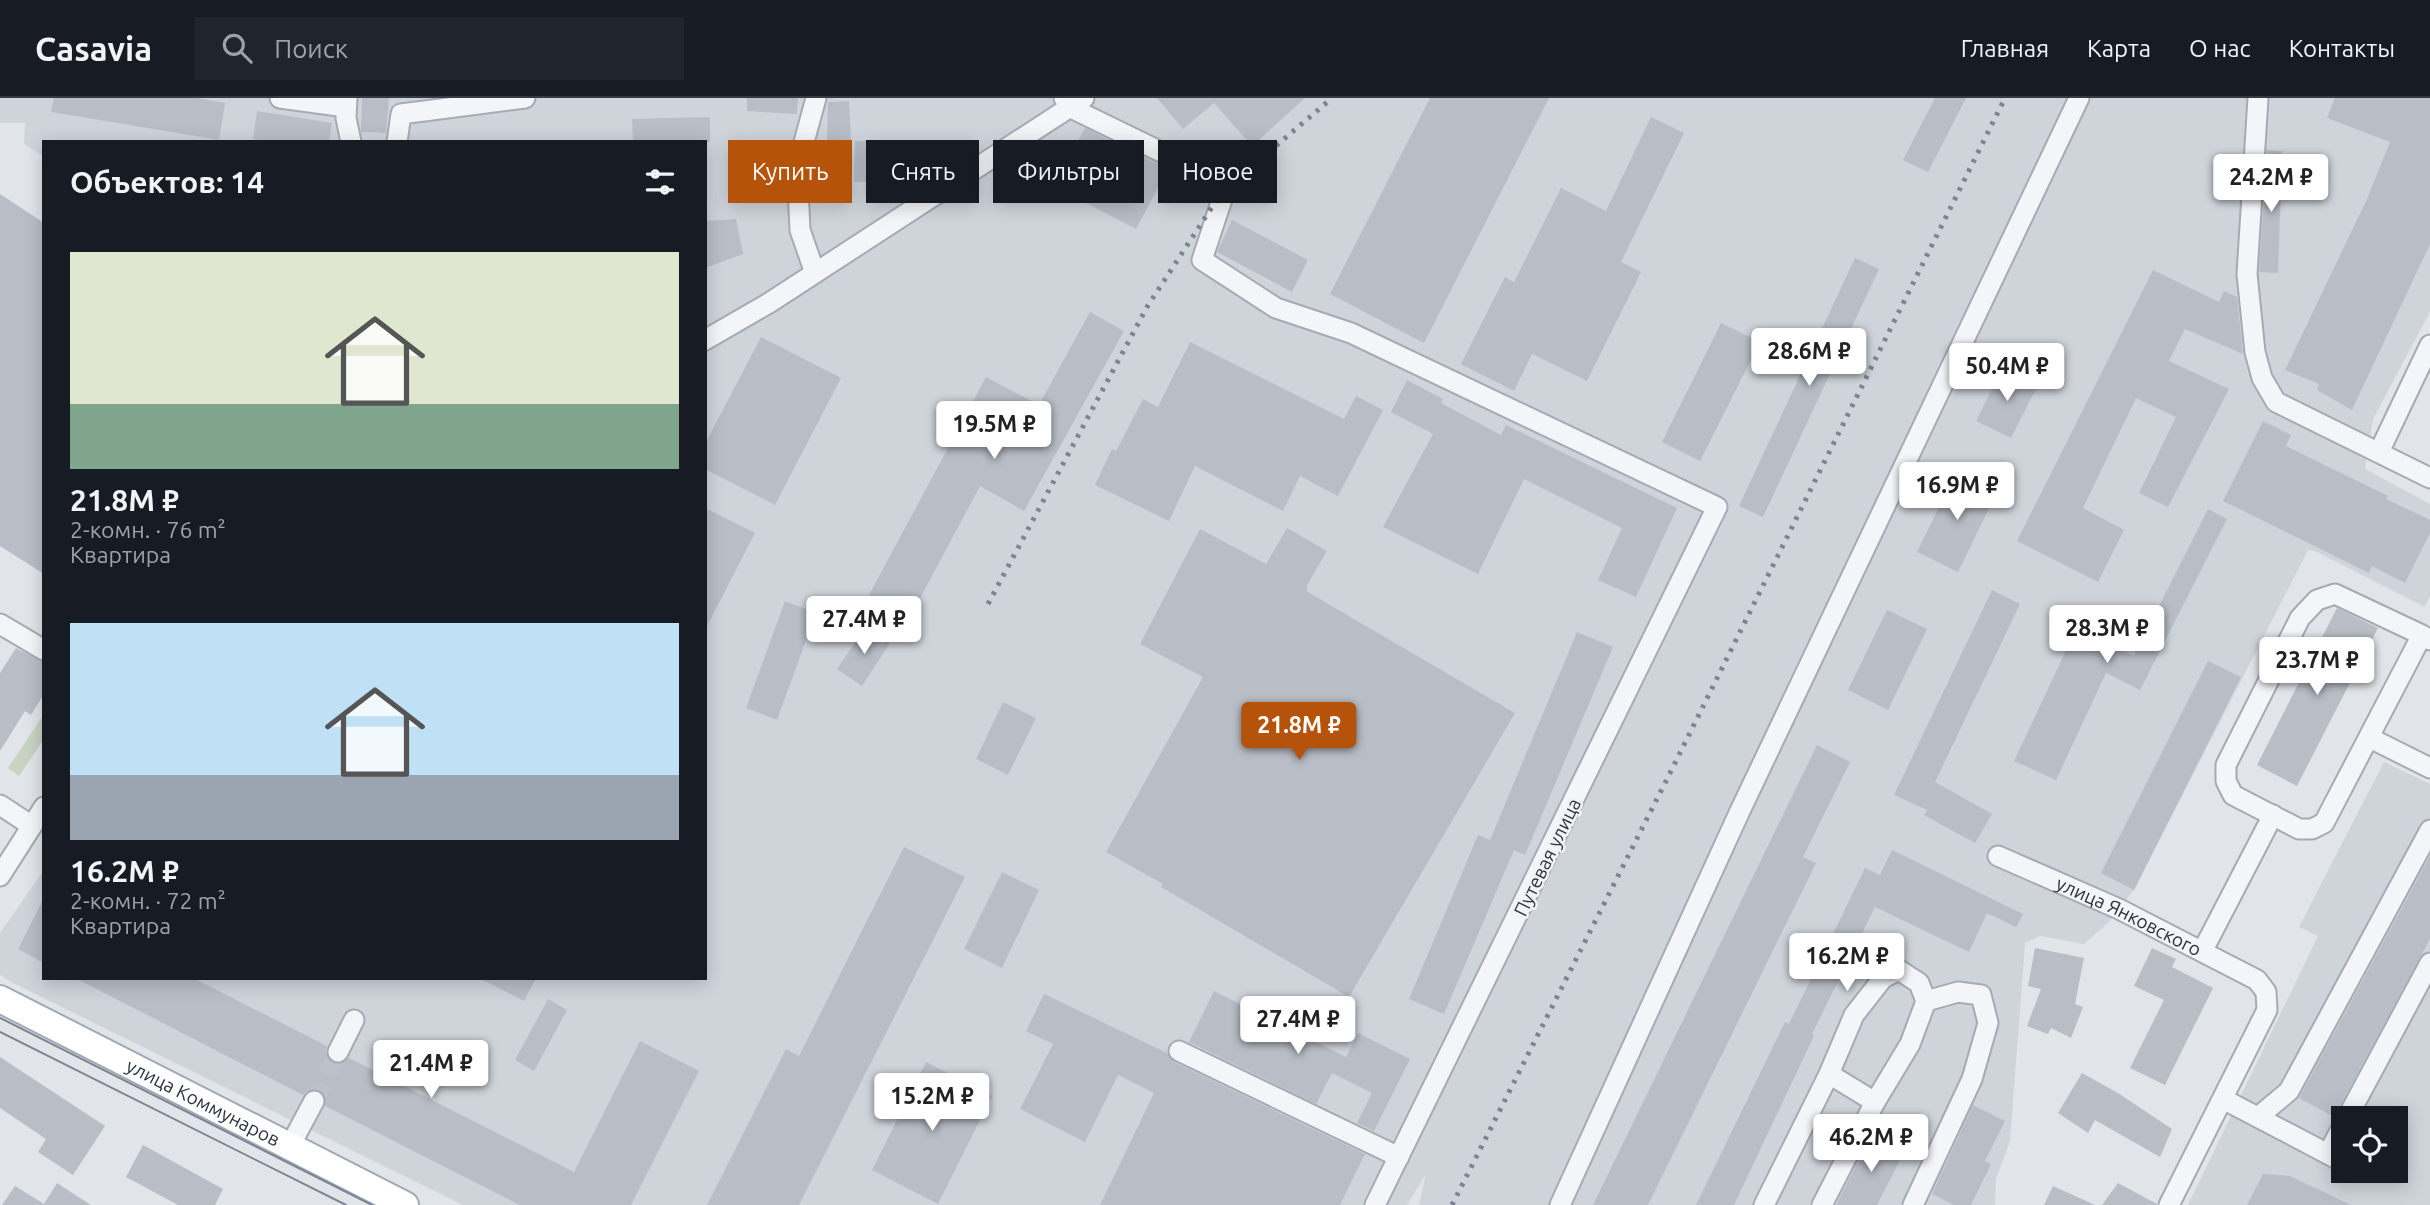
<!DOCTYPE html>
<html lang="ru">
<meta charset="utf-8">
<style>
body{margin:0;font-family:Ubuntu,sans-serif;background:#20242c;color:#f1f3f6;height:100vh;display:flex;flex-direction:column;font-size:26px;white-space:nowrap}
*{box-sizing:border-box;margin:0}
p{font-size:23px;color:#9ea1a6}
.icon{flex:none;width:38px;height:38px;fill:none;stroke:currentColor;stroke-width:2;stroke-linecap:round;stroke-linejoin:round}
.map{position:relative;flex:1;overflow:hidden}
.details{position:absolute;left:42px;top:42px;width:665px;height:840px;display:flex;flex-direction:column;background:#171b24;border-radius:0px;box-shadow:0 4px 18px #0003}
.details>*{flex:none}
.hud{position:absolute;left:728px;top:42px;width:665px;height:63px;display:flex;gap:14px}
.buttons{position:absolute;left:2331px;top:1008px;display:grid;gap:14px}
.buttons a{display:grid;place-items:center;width:77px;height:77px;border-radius:0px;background:#171b24;box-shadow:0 4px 18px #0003;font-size:35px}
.price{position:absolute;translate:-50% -60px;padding:0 16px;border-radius:7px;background:#fff;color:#222;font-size:23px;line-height:46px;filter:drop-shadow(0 2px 4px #0008)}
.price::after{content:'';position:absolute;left:50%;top:42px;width:21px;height:16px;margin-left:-10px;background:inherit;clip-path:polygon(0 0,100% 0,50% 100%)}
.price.current{background:#b45309;color:#fff}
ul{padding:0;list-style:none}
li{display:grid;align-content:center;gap:14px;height:371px;padding:0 28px}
li span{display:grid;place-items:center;height:217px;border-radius:0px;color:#555}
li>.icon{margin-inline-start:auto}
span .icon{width:126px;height:126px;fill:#fffc;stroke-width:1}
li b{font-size:30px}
h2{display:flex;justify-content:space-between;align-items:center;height:84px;padding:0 28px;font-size:30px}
.chip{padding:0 24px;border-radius:0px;background:#171b24;box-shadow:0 4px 18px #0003;font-size:24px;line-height:63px}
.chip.current{background:#b45309;color:#fff}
header{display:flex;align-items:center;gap:42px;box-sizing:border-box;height:98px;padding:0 35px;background:#171b24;border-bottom:2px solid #363941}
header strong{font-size:33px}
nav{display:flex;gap:38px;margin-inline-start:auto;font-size:24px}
.search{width:490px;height:63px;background:#20242c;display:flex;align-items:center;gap:18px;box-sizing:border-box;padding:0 24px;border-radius:0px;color:#9ea1a6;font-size:26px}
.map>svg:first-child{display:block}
.built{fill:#cfd4db;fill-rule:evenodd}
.green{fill:#c7d3c3}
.building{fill:#b9bec6}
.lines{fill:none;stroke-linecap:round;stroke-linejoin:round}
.minor-tunnel{stroke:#bcc0c7;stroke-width:19;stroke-dasharray:19 10;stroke-linecap:butt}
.minor-casing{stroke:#a6abb3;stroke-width:23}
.major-casing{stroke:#a1a9b5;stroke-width:30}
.minor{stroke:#f4f5f8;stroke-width:19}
.major{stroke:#fff;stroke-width:26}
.tram{stroke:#7b8492;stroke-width:2}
.rail{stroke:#7b8492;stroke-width:5;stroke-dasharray:3.5 7;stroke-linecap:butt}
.labels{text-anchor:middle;stroke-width:5;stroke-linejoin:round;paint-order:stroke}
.street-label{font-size:19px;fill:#2a3240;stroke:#f1f3f7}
</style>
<header>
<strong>Casavia</strong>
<div class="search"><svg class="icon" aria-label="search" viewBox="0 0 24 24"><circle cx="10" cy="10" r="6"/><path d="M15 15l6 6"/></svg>Поиск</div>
<nav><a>Главная</a><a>Карта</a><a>О нас</a><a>Контакты</a></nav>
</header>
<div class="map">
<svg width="2430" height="1107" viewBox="0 0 2430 1107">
<rect width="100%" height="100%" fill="#e1e4e9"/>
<path class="built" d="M0,0h2430v214l-57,107 -8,50 65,35v92l-5,11 -110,-56 -7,-1 -174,340 -24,31 -26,23 -44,-8 -15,7 -15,198 -14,38 -1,26h-67l-21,-10 -6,10h-482l7,-31 -19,31h-944l-452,-223 -11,-7v-42l44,-63v108h661v-836h-433l-19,-3 -2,3h-207v15l-20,-13 1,-21h-25z
M2384,664l46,22v421h-242l130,-269 -19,-9zM2343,1020h53v53h-53z"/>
<path class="green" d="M44,616v25l-25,37 -11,-8z"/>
<path class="building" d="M54,0h143l28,5 -6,37 -168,-28z
M362,0h27l-3,35 -25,-1z
M747,0h51l-1,16 -50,-3z
M1157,0h148l-53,48 -38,-43 -31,26z
M1430,0h119l-125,245 -94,-49z
M1935,0h31l-38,74 -25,-12z
M2335,0h95v146l-78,166 -35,-20 2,-6 -34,-14 82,-171 23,-57 -63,-24z
M849,3l2,39 -24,1 1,-39z
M257,13l75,12 -3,19h-57l-19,-3z
M710,19v25h-77l-1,-23z
M1651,19l33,16 -63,129 20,10 -54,109 -55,-27 -18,37 -53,-27 44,-87 9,5 47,-94 45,23z
M1085,30l83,41 -32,60 -82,-43z
M855,43h22l-1,41h-22z
M2267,52l15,1 -4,122 -19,-1z
M0,96l44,29v351l-44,-28z
M736,121l7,35 -38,14v-47z
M1232,122l76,40 -16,32 -75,-40z
M1855,160l24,11 -116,248 -24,-11z
M2153,172l66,32 5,-11 13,6 6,57 -58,-25 -16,32 60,28 -61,118 -29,-14 37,-76 -40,-19 -53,110 41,22 -26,52 -81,-41z
M1090,214l34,19 -100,180 -44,-25 -70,131 -41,-22 117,-218 53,28z
M1721,225l39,19 -60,119 -38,-19z
M761,239l80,41 -66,127 -70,-36v-25z
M1190,244l154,77 12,-23 27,14 -45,86 -38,-20 -17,35 -88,-45 -26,55 -74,-36 17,-36 4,2 27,-52 15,8z
M2003,269l35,18 -27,53 -35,-17z
M1407,282l36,19 -2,4 60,32 5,-10 171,83 -41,89 -38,-17 24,-52 -98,-49 -46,95 -95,-47 50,-93 -42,-22z
M2263,323l28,14 -5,11 102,50 -2,3 44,21v13l-25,50 -33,-17 -3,7 -146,-72z
M1956,374l41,20 -39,80 -41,-20z
M705,410l50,25 -50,97z
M2208,411l19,10 -87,171 -34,-17 -50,107 -42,-19 62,-132 58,27z
M1287,430l40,23 -21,36 2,1 -2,3 209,122 -166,284 -188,-110 2,-3 -57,-32 97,-175 -63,-33 60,-115 66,35z
M1992,492l28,14 -85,178 57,32 -17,29 -51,-28 3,-5 -33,-15z
M785,503l31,12 -39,107 -31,-12z
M2337,510l41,20 -81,158 -40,-21z
M1887,512l40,19 -39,81 -40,-20z
M866,529l24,16 -28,43 -25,-17z
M1577,534l36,15 -88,208 -11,-5 -70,164 -35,-15 69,-164 12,5z
M16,550l28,14v32l-13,21 -6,-4 -25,40v-78z
M2208,563l33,16 -107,213 -33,-17z
M1003,604l33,16 -28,57 -32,-16z
M1817,647l33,17 -47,95 13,6 -168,342h-55z
M904,749l61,30 -166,328h-92l79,-156 13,7z
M1892,752l131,64 -7,13 -29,-14 -18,39 -94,-45 -63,127 2,2 -80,169h-38l89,-183 4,2 76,-156 15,7z
M2430,758v83l-96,178 -35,-19z
M1002,774l37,18 -37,78 -38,-19z
M44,800v65l-26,-14z
M2035,850l49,10 -9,46 8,3 -12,31 -20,-10 -3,6 -21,-8 14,-37 -13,-3z
M2152,850l24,11 -4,8 41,21 -48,97 -35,-17 34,-68 -30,-14z
M75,880h118l134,68 -1,7 6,10 7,1 10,-6 225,114 66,-131 59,30 -68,134h-111l-195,-99v-11l-6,-5h-11l-5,5z
M479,880h57l-12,23z
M1214,893l132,66 12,-24 52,26 -36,72 -17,-8 15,-30 -40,-20 -16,31 -127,-62z
M1044,896l123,59 7,9 191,92 -25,51h-240l54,-112 -36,-18 -33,67 -65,-33 33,-65 -27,-13z
M548,901l19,11 -33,61 -19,-11z
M0,959l105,69 -32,49 -35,-23 8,-13 -46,-31z
M926,964l66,34 -54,108 -66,-34z
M2082,975l36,20 54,36 -12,28 -65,-37 -7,13 -30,-20z
M1973,1007l32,16 -20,40 6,3 -20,41h-17l-22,-11z
M1871,1038l33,16 -27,53h-41z
M143,1047l80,44 -8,16h-37l-52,-28z
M2263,1076l27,2 61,29h-104z
M57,1085l34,22h-89l13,-19 29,18z
M2118,1085l39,21v1h-55z
M2053,1088l42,19h-51z"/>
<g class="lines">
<path class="minor-tunnel" d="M314,1003l24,-49"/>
<defs>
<g id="minor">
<path d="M280,0l66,9"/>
<path d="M347,0l-1,20 5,24"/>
<path d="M1064,0l5,9 158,77 -25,76 74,48 75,25 366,174 -342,698"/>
<path d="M2258,0l-11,176 8,78 7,26 14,24 154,76"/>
<path d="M397,44l4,-28 124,-16"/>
<path d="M815,175l-15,-43 -3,-62 19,-70"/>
<path d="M705,242l64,-37 315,-205"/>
<path d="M2379,354l51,-107"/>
<path d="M0,526l44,26"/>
<path d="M2422,537l-98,188 -12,6h-13l-66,-34 -7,-14v-16l74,-147 17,-18 18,-6 87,41 8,5"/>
<path d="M2370,640l60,30"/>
<path d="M0,707l32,21"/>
<path id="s1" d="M1998,758l121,53 138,71 9,12 1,18 -98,195"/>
<path d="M0,778l44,-69"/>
<path d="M2203,852l70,-135"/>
<path d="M1179,953l220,106"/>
<path d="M338,954l16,-32"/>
<path d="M1829,976l46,28"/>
<path d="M2223,1001l120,63"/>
<path d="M2258,1019l31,-26 141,-261"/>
<path d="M2347,1020l83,-155"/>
<path d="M290,1048l24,-45"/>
<path d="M2328,1056l15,-29"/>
<path d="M1560,1107l179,-392 340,-715"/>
<path d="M1764,1107l65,-131 25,-59 29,-37 16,-8 20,13 7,18 -16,43 -35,58 -53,103"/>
<path d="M1913,1107l59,-126 16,-56 -7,-28 -23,-3 -32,9"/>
</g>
<g id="major">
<path id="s2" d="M0,901l405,206"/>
</g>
</defs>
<use href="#minor" class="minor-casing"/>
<use href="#major" class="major-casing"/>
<use href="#minor" class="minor"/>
<use href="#major" class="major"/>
<path class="tram" d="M0,920l372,187
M0,934l346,173"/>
<path class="rail" d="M988,506l159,-297 80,-123 50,-39 55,-47
M1452,1107l216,-428 337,-679"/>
</g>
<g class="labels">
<g class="street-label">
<text transform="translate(1547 759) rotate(-64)" y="7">Путевая улица</text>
<text dy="7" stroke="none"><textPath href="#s1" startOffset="144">улица Янковского</textPath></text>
<text dy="7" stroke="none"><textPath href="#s2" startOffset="228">улица Коммунаров</textPath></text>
</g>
</g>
</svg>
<div class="buttons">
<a><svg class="icon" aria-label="locate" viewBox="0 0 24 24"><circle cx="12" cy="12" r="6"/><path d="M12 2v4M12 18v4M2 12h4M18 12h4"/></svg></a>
</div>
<b class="price" style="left:2271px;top:116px">24.2M ₽</b>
<b class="price" style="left:1809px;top:290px">28.6M ₽</b>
<b class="price" style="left:2007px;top:305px">50.4M ₽</b>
<b class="price" style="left:994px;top:363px">19.5M ₽</b>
<b class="price" style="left:1957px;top:424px">16.9M ₽</b>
<b class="price" style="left:864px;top:558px">27.4M ₽</b>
<b class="price" style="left:2107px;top:567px">28.3M ₽</b>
<b class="price" style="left:2317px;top:599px">23.7M ₽</b>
<b class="price current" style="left:1299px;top:664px">21.8M ₽</b>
<b class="price" style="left:1847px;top:895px">16.2M ₽</b>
<b class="price" style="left:1298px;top:958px">27.4M ₽</b>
<b class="price" style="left:431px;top:1002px">21.4M ₽</b>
<b class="price" style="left:932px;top:1035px">15.2M ₽</b>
<b class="price" style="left:1871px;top:1076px">46.2M ₽</b>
<div class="hud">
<a class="chip current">Купить</a>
<a class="chip">Снять</a>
<a class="chip">Фильтры</a>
<a class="chip">Новое</a>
</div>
<section class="details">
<h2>Объектов: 14<svg class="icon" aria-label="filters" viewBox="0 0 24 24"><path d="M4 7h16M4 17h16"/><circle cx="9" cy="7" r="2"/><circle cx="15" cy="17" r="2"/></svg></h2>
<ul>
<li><span style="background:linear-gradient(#dfe7d0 70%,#7fa58c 0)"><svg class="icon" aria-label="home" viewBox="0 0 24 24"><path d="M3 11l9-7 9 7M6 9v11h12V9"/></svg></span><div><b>21.8M ₽</b><p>2-комн. · 76 m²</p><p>Квартира</p></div></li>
<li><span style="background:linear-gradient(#bfe0f5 70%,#9aa5b1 0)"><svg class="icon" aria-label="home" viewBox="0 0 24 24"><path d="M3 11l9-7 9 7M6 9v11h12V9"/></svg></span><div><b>16.2M ₽</b><p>2-комн. · 72 m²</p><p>Квартира</p></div></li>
</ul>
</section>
</div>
